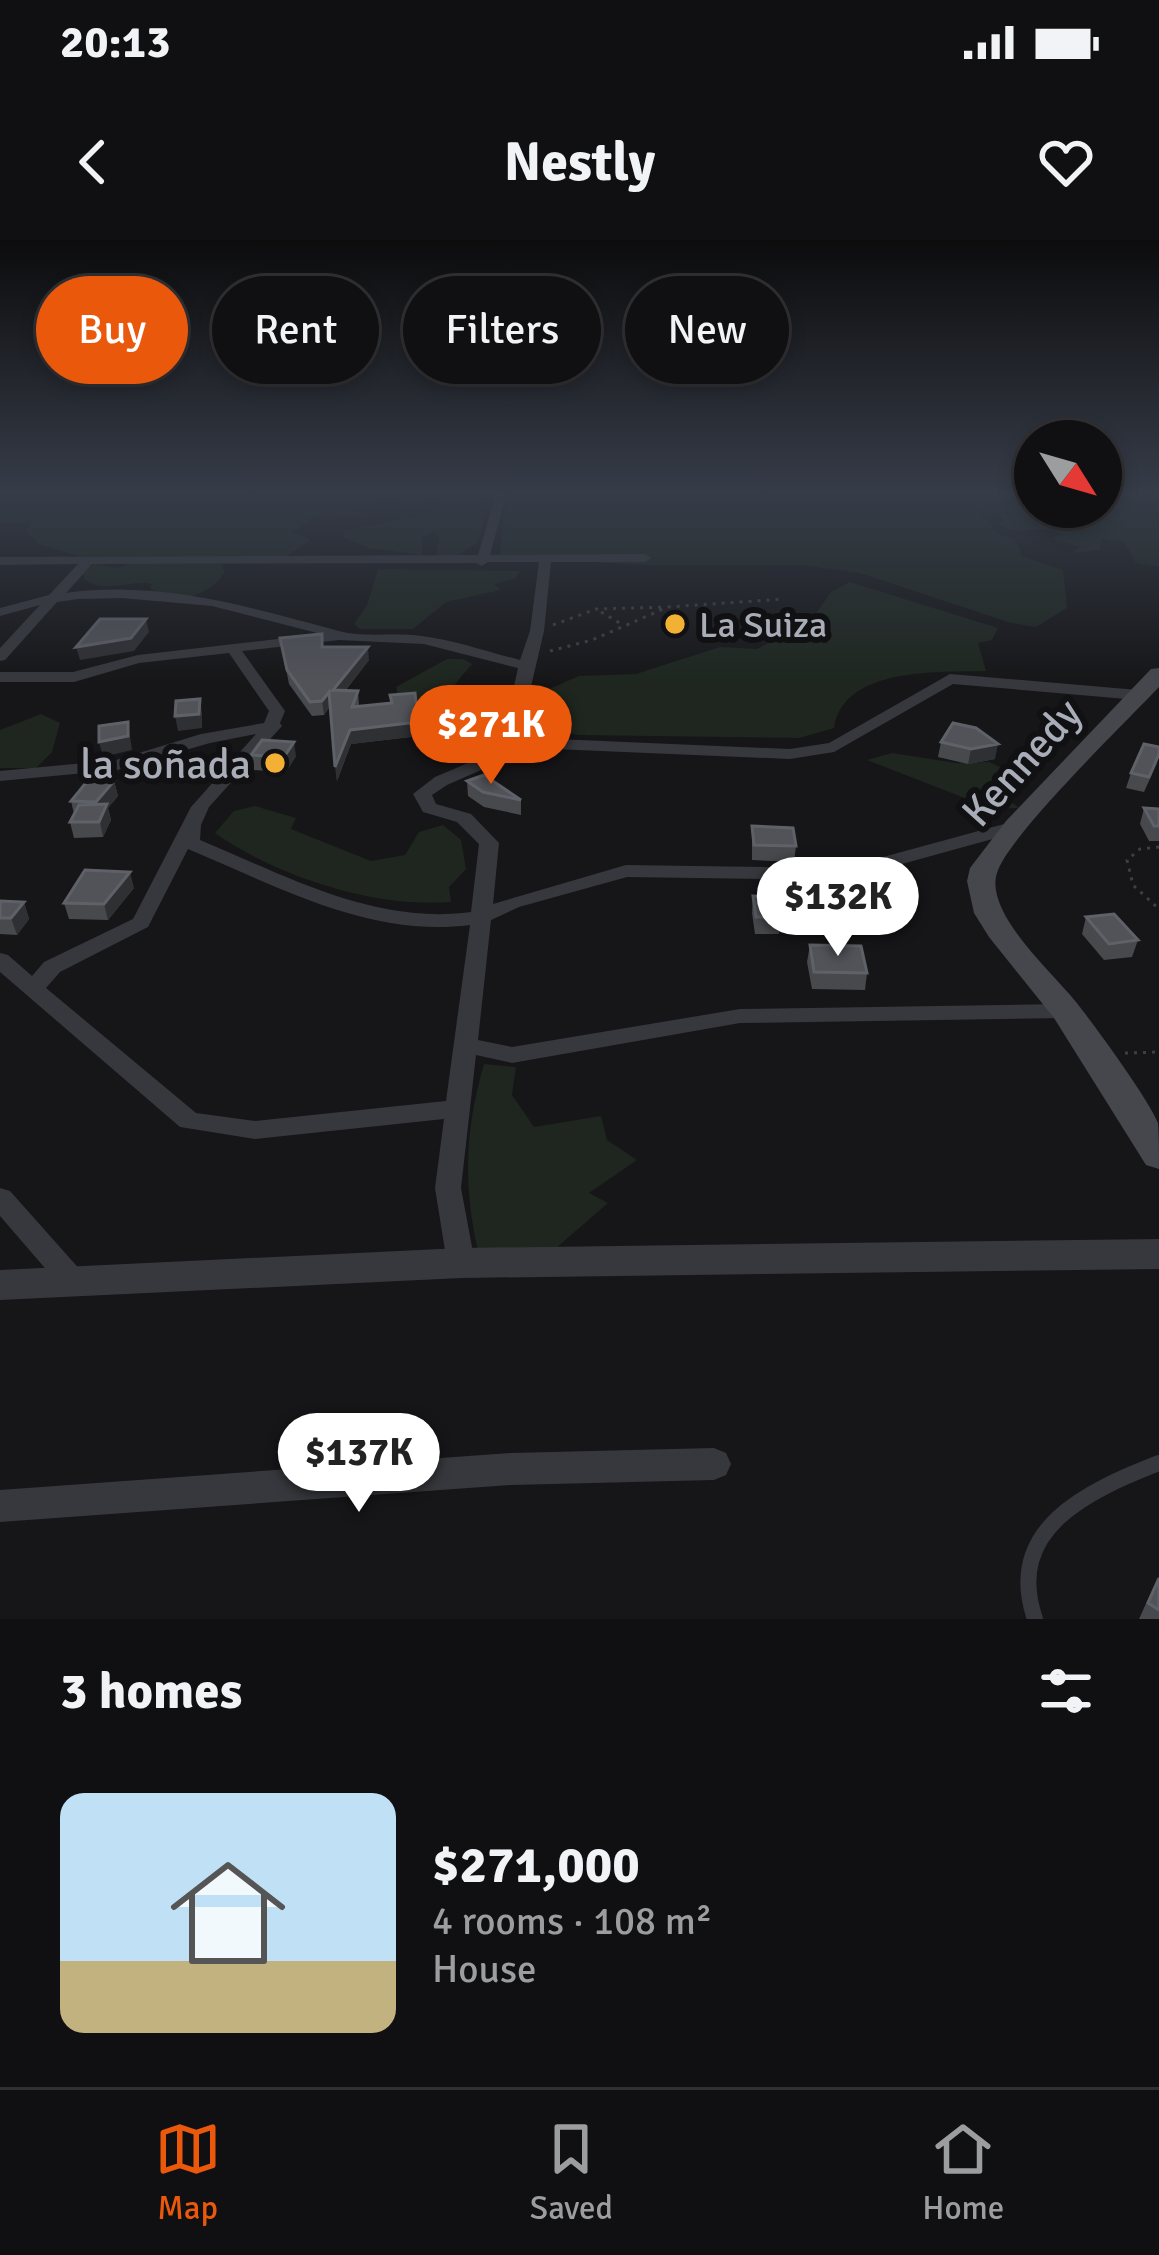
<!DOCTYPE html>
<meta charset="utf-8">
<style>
body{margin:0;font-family:Signika,sans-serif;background:#1e1e20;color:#f1f3f6;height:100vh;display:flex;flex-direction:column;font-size:45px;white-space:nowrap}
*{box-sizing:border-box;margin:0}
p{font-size:39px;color:#9c9d9f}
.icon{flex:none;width:66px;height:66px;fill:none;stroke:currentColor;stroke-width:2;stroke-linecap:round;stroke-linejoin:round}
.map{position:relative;height:1379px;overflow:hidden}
.sheet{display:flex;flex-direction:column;background:#101012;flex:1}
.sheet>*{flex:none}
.top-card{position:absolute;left:36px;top:36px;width:1089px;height:108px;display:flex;gap:24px}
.needle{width:78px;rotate:127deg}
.fabs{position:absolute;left:1014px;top:180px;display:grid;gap:24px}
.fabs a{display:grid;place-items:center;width:108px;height:108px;border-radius:50%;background:#101012;box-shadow:0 6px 18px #0003,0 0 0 3px #303032;font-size:60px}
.price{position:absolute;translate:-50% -102px;padding:0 27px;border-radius:42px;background:#fff;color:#222;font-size:39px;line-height:78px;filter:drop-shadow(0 3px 6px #0008)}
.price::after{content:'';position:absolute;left:50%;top:72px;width:36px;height:27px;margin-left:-18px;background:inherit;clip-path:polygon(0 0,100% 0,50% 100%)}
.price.active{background:#ea580c;color:#fff}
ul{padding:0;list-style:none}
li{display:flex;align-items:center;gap:36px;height:300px;padding:0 60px}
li+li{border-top:3px solid #303032}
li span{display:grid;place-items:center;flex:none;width:336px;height:240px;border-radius:24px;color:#555}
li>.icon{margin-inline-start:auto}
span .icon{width:144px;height:144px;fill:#fffc;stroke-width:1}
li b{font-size:51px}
h2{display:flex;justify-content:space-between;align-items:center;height:144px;padding:0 60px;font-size:51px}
.tag{padding:0 42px;border-radius:54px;background:#101012;box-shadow:0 6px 18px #0003,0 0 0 3px #303032;font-size:42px;line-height:108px}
.tag.active{background:#ea580c;color:#fff}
.status{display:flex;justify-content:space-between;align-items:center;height:84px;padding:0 60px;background:#101012;direction:ltr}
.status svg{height:33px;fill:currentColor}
header{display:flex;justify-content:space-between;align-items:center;height:156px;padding:0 60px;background:#101012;font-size:54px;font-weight:700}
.tabs{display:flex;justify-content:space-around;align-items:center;height:168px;border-top:3px solid #303032;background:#101012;font-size:33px;color:#9c9d9f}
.tabs a{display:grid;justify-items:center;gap:6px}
.tabs .active{color:#ea580c}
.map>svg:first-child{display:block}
.green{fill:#1e261f}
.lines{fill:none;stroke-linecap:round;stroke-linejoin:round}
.path{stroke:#3d3f44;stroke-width:3;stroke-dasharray:3 6;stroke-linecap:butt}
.service{stroke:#37383d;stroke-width:16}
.minor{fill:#37383d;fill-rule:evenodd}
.tertiary{fill:#37383d;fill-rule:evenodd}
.secondary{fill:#45474d;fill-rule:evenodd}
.wall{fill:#47494d}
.shaded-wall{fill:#2f3033}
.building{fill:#525359;stroke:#5f6168;stroke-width:3}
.poi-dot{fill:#f2b134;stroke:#111113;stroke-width:4.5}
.labels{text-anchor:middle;stroke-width:12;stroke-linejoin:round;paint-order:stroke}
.far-poi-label{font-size:36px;fill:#a8adb8;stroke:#111113;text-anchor:start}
.street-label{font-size:42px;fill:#a8adb8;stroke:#111113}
.poi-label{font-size:42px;fill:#a8adb8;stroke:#111113;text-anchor:end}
</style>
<div class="status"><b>20:13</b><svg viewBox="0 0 49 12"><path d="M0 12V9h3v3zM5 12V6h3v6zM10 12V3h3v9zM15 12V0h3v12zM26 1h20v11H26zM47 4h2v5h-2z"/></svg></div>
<header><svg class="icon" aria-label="back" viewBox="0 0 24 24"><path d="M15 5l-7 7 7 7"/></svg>Nestly<svg class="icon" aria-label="heart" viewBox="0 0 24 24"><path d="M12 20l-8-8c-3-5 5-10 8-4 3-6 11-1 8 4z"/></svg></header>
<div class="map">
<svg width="1159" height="1379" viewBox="0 0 1159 1379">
<rect width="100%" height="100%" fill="#161618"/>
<path class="green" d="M19,251h413l4,7 -37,4 14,-6 -3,-2 -60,9 -3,5 26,9 -53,-3 -27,18 18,8 -24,16h-209l-39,-12 -13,-13 5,-10 -31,2v-16z
M523,251h512v13l-61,-5 -10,5 26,18 6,11 20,7 6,16 41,14 4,38 -31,19 -25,-4 -151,-50 -57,-8h-159l-145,-8 7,-50z
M1101,251h58v76l-23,-4 -12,-22 -23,-2 -1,11 -27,3 7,-7 -29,-7 10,-5c-19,-12 -41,4 -63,-10l6,-5 -3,-4 9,-3h-30l-7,-10 55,1 7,10 -23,1h26v-7h63z
M455,257l23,1 6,20 -6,24 -23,15 -19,-1 3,-19 -4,-5 -13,5v18l-53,-7 -27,-11 4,-7 73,-14z
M134,322l87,2 4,8c-15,23 -49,36 -75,16l2,-4c-24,-5 -45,11 -68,-5l-1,-6 11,-9 23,4z
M378,329l141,2 -4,8 -21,5 7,6 -55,12 -33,27h-53l-6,-5 13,-19z
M850,342l148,46 -6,12 -14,3 8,28c-47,1 -143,-4 -152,57l-35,10 -218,-3c-24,-3 -45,-3 -56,-26l22,-19 32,-14 57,-2 84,-27 37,2 53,-27 21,-30z
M447,419h16l9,5 -17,20 27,16 -29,9 -54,-10 -3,-12z
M41,474l19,9 -8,29 -16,16h-36v-38z
M892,513l64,10 33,-1 37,17 -18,20 11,9 -26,1 -126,-49z
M255,566l41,12 -5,11 80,32 34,-6 14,-23 24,-7 18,15 5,29 -17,18 2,15c-77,6 -173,-25 -236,-69l19,-22z
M484,824l32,3 -4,28 22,32 67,-11 6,24 30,20 -48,33 19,10 -68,59 -62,-11c-15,-66 -13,-122 6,-187z"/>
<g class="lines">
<path class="path" d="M601,372l22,13
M553,385l43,-16 70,-2
M550,411l42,-11 76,-33 115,-8
M1159,607l-19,2 -13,11 6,25 26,24
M1125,813l34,-1"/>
<path class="service" d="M1035,1379c-31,-90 52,-128 124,-156"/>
<path class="minor" d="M497,251h10l-17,64 155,-1 6,4 -6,4h-94l-7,69 -23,98 12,9 257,11 39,-6 121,-69 188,16 8,5 -8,5 -185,-16 -119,68 -44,7 -259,-11 -84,37 -15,10 4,9 35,10 28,29 -6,61 133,-39 217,3 172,-47 9,6 -2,4 -178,49 -217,-3 -108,30 -28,13 -13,120 34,7 228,-38 326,-5 11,7 -11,7 -326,5 -228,40 -36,-8 -15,133 14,75 -4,8 -10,4 -10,-4 -4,-8 -12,-75 9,-69 -189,20 -75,-12 -180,-155v-19l8,2 24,21 12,-14 89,-43 58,-112 65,-73 -46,9 -93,27 -117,11v-10l116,-11 85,-26 63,-11 5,-12 -40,-58 -90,10 -65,19h-74v-10h73l65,-17 183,-21 -109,-28 -90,-8 -44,1 -21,3 -52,58 -5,1v-13l40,-43 -40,11v-8l49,-13 29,-31 -78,1v-8l478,-2zM488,322h51l-9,69 -10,29c-32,-8 -66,-20 -98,-24 -27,-4 -58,2 -83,-5 -89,-24 -179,-51 -273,-38l26,-29 384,-1 6,3zM339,400l85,4 94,24 -14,63 13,11 -82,35 -22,17 10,18 34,10 22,22 -8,68c-97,13 -184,-36 -271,-72l1,-15 8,-18 73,-81 -2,-3 5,-12 -43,-60zM188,609c89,37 182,89 282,76l-24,176 -191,20 -59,-8 -150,-125 14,-16 88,-45z
M0,948l10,3 73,82 5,8 -5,8 -10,4 -10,-4 -63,-73z
M714,1208l12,5 5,11 -5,11 -12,5 -203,5 -511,37v-32l511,-37z"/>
<path class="tertiary" d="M1159,999v30l-698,9 -461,22v-30l461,-22z"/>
<path class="secondary" d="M1159,428v19c-33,35 -151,149 -162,186 -13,40 56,100 79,129 19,24 71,95 82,121 1,12 1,32 1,46l-13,-4 -92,-147 -65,-81 -15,-24 -7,-32 3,-13 36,-47 145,-152z"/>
</g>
<path class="wall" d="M280,398l89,22 -24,31h13l1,15 60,30 -68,8 -14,37 -7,-75 -6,9 -12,1 -23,-32z
M953,483l42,36 -27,5 -30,-7 3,-15z
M251,515l45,1 -10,16 -32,-2z
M1157,523l-13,29 -18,-4 5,-15z
M114,541l4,15 -10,12 3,12 -8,17 -29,1 -4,-16 4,-8 -3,-13z
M467,541l54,19v15l-37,-8 -16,-11z
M1144,568l15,1v32h-10l-9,-17z
M752,586l44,20 -2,16 -42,-2z
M134,648l-26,32 -39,-1 -5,-16z
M753,656l28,21 -2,17h-24l-3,-21z
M0,661l24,1 5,17 -12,16 -17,-1z
M1086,677l52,23 -6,17 -28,3 -22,-26z
M810,705l57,28 -2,17 -53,-1 -5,-27z
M1159,1337v42h-20l14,-31z"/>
<path class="shaded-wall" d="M146,379l3,13 -15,19 -54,9 -4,-13z
M368,407l1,13 -35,44 -1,-14z
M329,452l1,14 -6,9 -2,-14z
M200,459l2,14v15l-24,3 -3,-15z
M128,482l4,28 -29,7 -4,-15z
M418,482l1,14 -68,8 -14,37 -2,-14 15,-37z
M294,502l2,14 -10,16 -2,-15z
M998,504l-3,15 -27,5 3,-15z
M114,541l4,15 -10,12 3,12 -8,17 -7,-35z
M130,632l4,16 -26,32 -4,-16z
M24,662l5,17 -12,16 -6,-17z"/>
<path class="building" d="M100,379h46l-15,19 -55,9z
M322,394v13h46l-35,43 25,1 -6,16 40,-4 -2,-8 25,-2 3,29 -68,8 -15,37 -6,-75 -7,9 -12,1 -23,-32 -7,-32z
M200,459l-1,15 -24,2 1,-15z
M128,482v14l-29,6v-16z
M953,483l23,5 22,16 -27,5 -30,-7z
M262,500l32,2 -10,15 -33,-2z
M1144,504l15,3v7l-10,23 -18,-4z
M484,535l37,25 -38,-8 -16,-11z
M89,539l25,2 -18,21 -25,-1z
M107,564l-8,18h-29l9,-17z
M1144,568l15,1v17h-5z
M752,586l41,2 3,18 -42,-1z
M85,630l45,2 -26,32 -40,-1z
M753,656l24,1 4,20h-25z
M0,661l24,1 -13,16h-11z
M1114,674l24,26 -29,4 -23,-27z
M810,705l51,1 6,27 -53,-1z
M1159,1338v32l-11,-7z"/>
<linearGradient id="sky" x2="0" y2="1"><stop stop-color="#0c0c0d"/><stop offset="0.57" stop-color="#363c48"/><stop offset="1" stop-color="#363c48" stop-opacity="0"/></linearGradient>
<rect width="1159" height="444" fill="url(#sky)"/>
<g class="poi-dot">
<circle cx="675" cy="384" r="12"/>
<circle cx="275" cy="523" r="12"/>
</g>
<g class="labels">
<g class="far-poi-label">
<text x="699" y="397">La Suiza</text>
</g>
<g class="street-label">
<text transform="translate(1021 522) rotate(-48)" y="15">Kennedy</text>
</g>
<g class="poi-label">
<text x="251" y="538">la soñada</text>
</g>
</g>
</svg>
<div class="fabs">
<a><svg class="needle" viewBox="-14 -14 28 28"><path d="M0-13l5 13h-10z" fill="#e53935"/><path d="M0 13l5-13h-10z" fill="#9c9d9f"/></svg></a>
</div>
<b class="price active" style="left:491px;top:547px">$271K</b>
<b class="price" style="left:838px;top:719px">$132K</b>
<b class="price" style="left:359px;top:1275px">$137K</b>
<div class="top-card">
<a class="tag active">Buy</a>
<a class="tag">Rent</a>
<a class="tag">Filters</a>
<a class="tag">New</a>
</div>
</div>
<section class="sheet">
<h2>3 homes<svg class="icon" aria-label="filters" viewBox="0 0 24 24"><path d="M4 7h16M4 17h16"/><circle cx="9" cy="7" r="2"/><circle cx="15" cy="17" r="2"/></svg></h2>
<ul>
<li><span style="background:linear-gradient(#bfe0f5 70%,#c2b280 0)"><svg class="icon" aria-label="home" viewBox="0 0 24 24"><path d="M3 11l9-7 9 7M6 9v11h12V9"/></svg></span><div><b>$271,000</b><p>4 rooms · 108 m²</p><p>House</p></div></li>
</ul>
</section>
<nav class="tabs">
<a class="active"><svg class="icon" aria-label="map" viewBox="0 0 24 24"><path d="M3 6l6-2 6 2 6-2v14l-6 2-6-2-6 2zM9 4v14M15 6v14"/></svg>Map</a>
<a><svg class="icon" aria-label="saved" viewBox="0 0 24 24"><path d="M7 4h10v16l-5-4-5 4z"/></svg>Saved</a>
<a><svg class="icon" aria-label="home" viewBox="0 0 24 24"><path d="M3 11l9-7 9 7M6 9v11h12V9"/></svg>Home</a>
</nav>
